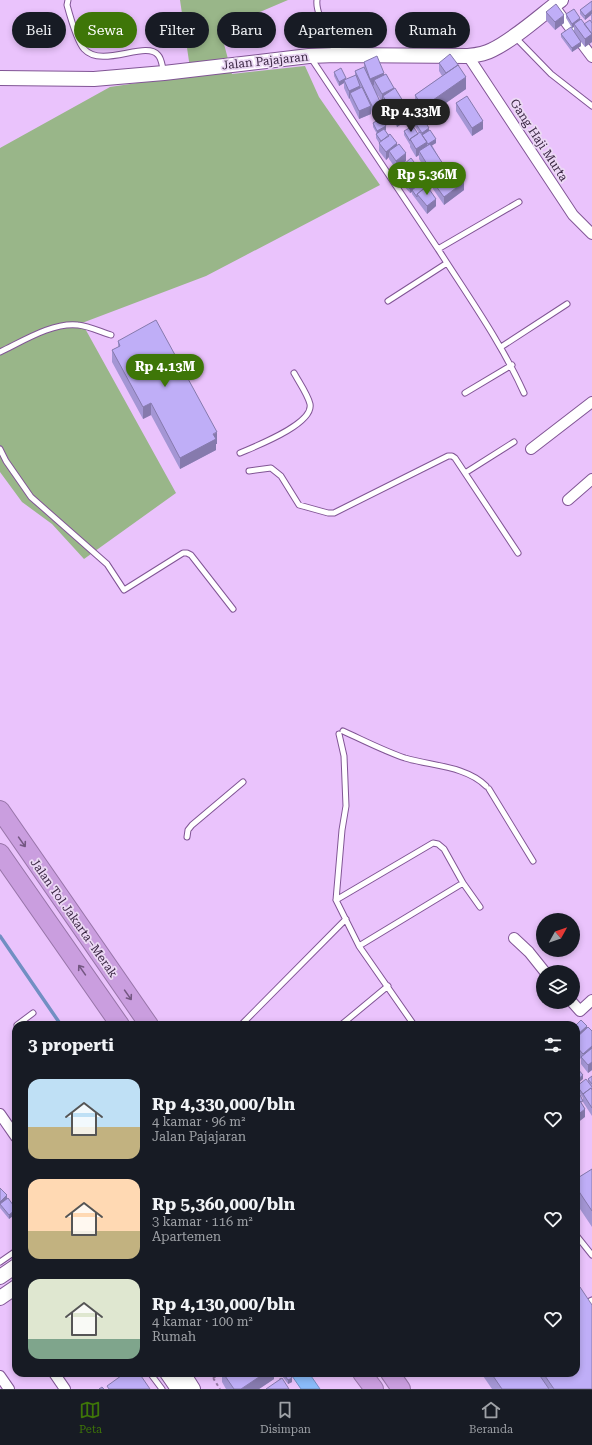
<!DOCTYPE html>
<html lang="id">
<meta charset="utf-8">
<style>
body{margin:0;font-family:"Roboto Serif",serif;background:#20242c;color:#f1f3f6;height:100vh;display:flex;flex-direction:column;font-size:15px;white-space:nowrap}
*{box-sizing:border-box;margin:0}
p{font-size:13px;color:#9ea1a6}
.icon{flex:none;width:22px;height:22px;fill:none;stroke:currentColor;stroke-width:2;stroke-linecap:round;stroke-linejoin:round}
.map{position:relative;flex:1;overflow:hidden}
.details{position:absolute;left:12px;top:1021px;width:568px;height:356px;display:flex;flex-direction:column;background:#171b24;border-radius:12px;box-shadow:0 2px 6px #0003}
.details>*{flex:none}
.hud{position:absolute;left:12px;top:12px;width:568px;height:36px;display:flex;gap:8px}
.needle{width:26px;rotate:50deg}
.fabs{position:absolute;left:536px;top:913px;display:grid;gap:8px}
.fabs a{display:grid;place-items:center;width:44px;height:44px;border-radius:50%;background:#171b24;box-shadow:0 2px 6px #0003;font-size:20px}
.price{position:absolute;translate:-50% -34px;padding:0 9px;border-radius:14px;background:#3e7608;color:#fff;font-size:13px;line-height:26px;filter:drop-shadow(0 1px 2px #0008)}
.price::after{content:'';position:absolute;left:50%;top:24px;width:12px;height:9px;margin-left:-6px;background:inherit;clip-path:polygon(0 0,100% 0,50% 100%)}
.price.selected{background:#222;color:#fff}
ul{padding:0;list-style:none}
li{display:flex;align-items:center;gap:12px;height:100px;padding:0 16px}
li span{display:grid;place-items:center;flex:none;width:112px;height:80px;border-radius:12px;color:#555}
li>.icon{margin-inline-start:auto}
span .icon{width:48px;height:48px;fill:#fffc;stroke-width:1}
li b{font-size:17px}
h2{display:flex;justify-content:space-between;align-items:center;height:48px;padding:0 16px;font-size:17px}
.pill{padding:0 14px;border-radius:18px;background:#171b24;box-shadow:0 2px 6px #0003;font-size:14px;line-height:36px}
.pill.selected{background:#3e7608;color:#fff}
.tab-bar{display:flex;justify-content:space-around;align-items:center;height:56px;border-top:1px solid #363941;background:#171b24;font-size:11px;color:#9ea1a6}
.tab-bar a{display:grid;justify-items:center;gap:2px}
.tab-bar .selected{color:#3e7608}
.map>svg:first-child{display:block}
.green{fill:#99b689}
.water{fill:#8abbf9;stroke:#728fc3}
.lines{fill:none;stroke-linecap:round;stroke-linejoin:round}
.stream{stroke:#728fc3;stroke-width:3.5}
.lane-casing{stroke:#815595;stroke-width:7}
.street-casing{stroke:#815595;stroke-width:12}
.secondary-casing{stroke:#815595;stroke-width:16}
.highway-casing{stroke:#9875a9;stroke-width:20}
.path{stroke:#9678a3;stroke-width:2;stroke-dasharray:3 3;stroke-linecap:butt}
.lane{stroke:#fff;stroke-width:5}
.street{stroke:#fff;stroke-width:10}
.secondary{stroke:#fff;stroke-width:14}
.highway{stroke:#ca9edf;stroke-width:18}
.wall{fill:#a496d4}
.shaded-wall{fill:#867aad}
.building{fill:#bfaef7;stroke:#867aad}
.oneway{stroke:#745782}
.labels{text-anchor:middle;stroke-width:3.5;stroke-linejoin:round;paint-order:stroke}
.street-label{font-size:12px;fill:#3b2844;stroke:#ecd9f5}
</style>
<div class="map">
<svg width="592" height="1389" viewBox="0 0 592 1389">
<rect width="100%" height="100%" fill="#eac3fc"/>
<path class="green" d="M180,0h108l-68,29 12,45 73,-8 14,31 61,88 -174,91 -124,47 94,170 -92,66 -32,-35 -30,-22 -22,-30v-324l110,-61 81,-12z"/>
<path class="water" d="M290,1373h19l11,16h-19z"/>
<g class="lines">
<path class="stream" d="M0,936l61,89"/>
<defs>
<path id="lane" d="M68,0l-1,5c3,11 10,36 17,44 18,20 62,-9 74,6 4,4 4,12 6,17
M317,0c-2,14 14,38 18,53
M515,37l36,37 41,32
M311,58l127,191 81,-47
M438,249c30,47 63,93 86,144
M388,301l59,-38
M501,347l66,-43
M0,352c23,-11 53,-30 78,-27 11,1 23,7 33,10
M465,393l47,-28
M0,449l6,12 25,36 76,67 17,26 59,-37h4l4,2 42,54
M240,453c16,-7 74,-29 70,-49 -2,-9 -11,-22 -16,-31
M249,471l22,-3 10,8 18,29 29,8h6l114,-57h4l3,2 63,95
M465,473l49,-31
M343,731c20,9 41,20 62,27 27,8 61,8 81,28
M339,734l5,22 2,50 -4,24 -6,70 23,46 55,79
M489,789l44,72
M187,837l1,-7 4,-5 51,-43
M336,900l97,-57 5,1 6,5 19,34 17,24
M359,946l104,-63
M17,1025l16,-12
M241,1025l105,-106
M341,1025l47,-39
M576,1235l16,20
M0,1262l16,-11
M592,1300l-2,1 -2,7 4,6
M150,1373l12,16"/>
<path id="street" d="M556,9l36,48
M468,56l105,159 19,19
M531,449l61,-47
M568,500l24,-21
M514,938l15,14 16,20
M572,1002l8,9 12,-11
M0,1114l16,23
M54,1373l11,16
M0,1376l9,13"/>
<path id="secondary" d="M0,78l94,1 70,-6 145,-17 27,-1 132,1c9,-1 17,-2 24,-6 23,-11 49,-35 69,-50
M0,1277l16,-11
M0,1298l16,-11
M167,1373l11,16
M183,1373l10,16"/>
<path id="highway" d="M0,810l149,215
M0,853l120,172
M362,1373l12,16
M390,1373l11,16"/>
</defs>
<use href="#lane" class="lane-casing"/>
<use href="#street" class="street-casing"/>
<use href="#secondary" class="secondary-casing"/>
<use href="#highway" class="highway-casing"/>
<path class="path" d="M210,1373l10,16
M277,1373l4,7
M213,1378l8,-5"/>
<use href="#lane" class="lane"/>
<use href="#street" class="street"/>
<use href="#secondary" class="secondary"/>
<use href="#highway" class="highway"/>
</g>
<path class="wall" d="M592,1v41l-7,5 -4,-5v4l-9,6 -11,-15v-3l13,-2v-5l-2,1 -6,-10v-4l14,6 4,4 7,-3v-6l-6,5 -5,-6v-4z
M546,12l18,11 -9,7 -9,-10z
M364,62l20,12 10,15 15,30 -12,8 -14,-23v-2h-1l-5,-8 6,21 -8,4 -4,-9v4l-12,5 -9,-19v-2l-1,1 -5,-11v-5l-5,3 -5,-10v-4l12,7 9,-3v-5l9,-4z
M439,63l20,4 7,22 -43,30 13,24 -4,2 15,27 17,18 -20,15 -11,-16v-7l-14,-23v-4l-3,2 -6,-10v-2l-6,-10v-4l14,3 1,-1 -5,-8v-4l8,-4 -7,-10v-12l27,-19 -3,-5z
M456,103l27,26 -11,7 -16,-25z
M373,123l13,7h-1l12,16 9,15 -10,8 -7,-10v-2l-3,3 -7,-9v-8l-3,-5v-4h1l-4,-7z
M395,172l22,2 -2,1 4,9 17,22 -9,8 -15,-20v-2l-2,1 -6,-7v-2l-3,3 -6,-8z
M118,341l99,103h-1v6l-36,19 -29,-54 -8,4 -31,-57v-12l6,-3z
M576,1025l16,6v39l-4,3 -7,-9v-5l-5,-5z
M592,1076v40l-9,-14v-4l-6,-8v-4l11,-4v-3z
M592,1169v58l-16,-24v-24z
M7,1199l-2,2 11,8 -7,10 -9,-11v-3v1z
M222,1373h52v6l-15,10h-33l-4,-7z
M282,1373h7l3,9 -4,2 -6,-8z
M481,1373h95l16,16h-100z"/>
<path class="shaded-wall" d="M592,10v4h-1v1l-6,5v-4z
M564,15v8l-9,7v-8z
M580,18v4l-6,2v3l-2,1v-4z
M592,34v8l-7,5v-8z
M581,42v4l-9,6v-4z
M384,73v8l-10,-1v5l-4,2v-8z
M466,77v12l-43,30v-12z
M346,78v4l-2,-2v3l-5,3v-4z
M360,86v8l-10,-1v5l-1,1v-8z
M394,88v7l-11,1v6h-1v-8z
M371,106v8l-12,5v-8z
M383,108v7l-8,4v-7z
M409,111v8l-12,8v-8z
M483,121v8l-11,7v-8z
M386,126v4l-9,5v-4z
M429,128v4l-7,5v-4z
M436,139v4l-8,5v-4z
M427,142v8l-8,1v4l-3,2v-8z
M397,143v8h-8v6l-3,3v-8z
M406,153v8l-10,8v-8z
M417,166v8l-12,9 -1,-1v2l-3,3v-8z
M447,170v8l-12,7v-8z
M419,181v4l-7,5v2l-2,1v-4z
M464,182v8l-20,15v-8z
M436,199v7l-9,8v-8z
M151,403v12l-8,4v-12z
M217,432v12h-1v6l-36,19v-11z
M587,1026v7l-11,10v-7z
M592,1046v8h-9z
M592,1062v8l-4,3v-8z
M583,1075v4l-7,6v-4z
M585,1109v8l-9,7v-8z
M7,1195v4l-7,7v-4z
M16,1210v4l-7,5v-4z
M265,1373h9v6l-15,10h-18z
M292,1378v4l-4,2v-4z"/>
<path class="building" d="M592,1v9l-7,6 -5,-6z
M556,4l8,11 -9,7 -9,-10z
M574,9l6,9 -8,6 -6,-10z
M581,19l11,15 -7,5 -11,-15z
M590,20l2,3v11l-8,-10z
M571,27l10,15 -9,6 -11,-14z
M450,54l9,12 -1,-1 -12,8 -7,-10z
M377,56l7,17 -14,6 -6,-17z
M458,65l8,12 -43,30 -8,-12z
M364,67l19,41 -8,4 -20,-41z
M341,68l5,10 -7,4 -5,-10z
M386,74l8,14 -12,6 -8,-14z
M356,75l4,11 -11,5 -5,-11z
M362,87l9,19 -12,5 -9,-18z
M395,88l14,23 -12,8 -14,-23z
M467,96l16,25 -11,7 -16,-25z
M422,117l7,11 -7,5 -8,-12z
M381,118l5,8 -9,5 -4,-8z
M413,126l5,8 -8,5v2l-6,-10z
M384,129l5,7 -8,5 -5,-7z
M430,130l6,9 -8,5 -6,-9z
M420,132l7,10 -11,7 -6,-10z
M390,134l7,9 -11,9 -7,-9z
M399,144l7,9 -10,8 -7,-10z
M430,144l17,26 -12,7 -16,-26z
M411,158l6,8 -16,13 -6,-7z
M453,167l11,15 -20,15 -11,-15z
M414,174l5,7 -9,8 -6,-7z
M421,183l4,5 -8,6v3l-5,-7z
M427,186l9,13 -9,7 -10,-12z
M156,320l61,112 -4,2 3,5 -36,19 -29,-55 -8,4 -31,-57 8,-4 -2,-5z
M581,1020l6,6 -11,10v-11z
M588,1027l4,4v15l-9,8 -7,-8v-8z
M592,1048v14l-4,3 -7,-8z
M577,1068l6,7 -7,6v-12z
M592,1076v8l-4,-5z
M586,1079l6,8v2l-1,-1 -8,6 -6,-8z
M591,1088l1,2v18l-9,-14z
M580,1095l3,6 -2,1 -1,-1 -4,2v-5z
M580,1101l5,8 -9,7v-13z
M592,1169v42l-16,-24v-8z
M0,1188l7,7 -7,7z
M8,1198l8,11 -7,6 -9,-11z
M580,1287l12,18v84h-38l-11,-16h33v-83z
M125,1373h14l11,16h-41l-2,-3z
M223,1373h42l-24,16h-7z
M283,1373h6l3,5 -4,2z
M491,1373h47l11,16h-47z
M282,1378l7,11h-23z
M102,1387l2,2h-5z"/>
<defs><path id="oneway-shaft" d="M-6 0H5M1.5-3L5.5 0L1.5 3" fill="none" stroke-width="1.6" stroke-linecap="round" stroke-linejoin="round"/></defs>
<g class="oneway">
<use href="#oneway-shaft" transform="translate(22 842) rotate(55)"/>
<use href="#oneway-shaft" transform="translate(82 970) rotate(-125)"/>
<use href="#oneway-shaft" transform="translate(128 995) rotate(55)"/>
</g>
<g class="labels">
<g class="street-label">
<text transform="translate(265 61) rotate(-6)" y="4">Jalan Pajajaran</text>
<text transform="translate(539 140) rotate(57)" y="4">Gang Haji Murta</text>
<text transform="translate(74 918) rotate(55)" y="4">Jalan Tol Jakarta–Merak</text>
</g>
</g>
</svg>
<div class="fabs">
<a><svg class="needle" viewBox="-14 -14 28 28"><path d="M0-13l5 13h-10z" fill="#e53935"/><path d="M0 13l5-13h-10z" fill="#9ea1a6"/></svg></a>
<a><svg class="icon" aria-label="layers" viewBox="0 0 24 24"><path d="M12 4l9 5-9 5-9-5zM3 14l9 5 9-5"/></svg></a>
</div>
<b class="price selected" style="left:411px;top:133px">Rp 4.33M</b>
<b class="price" style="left:427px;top:196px">Rp 5.36M</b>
<b class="price" style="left:165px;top:388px">Rp 4.13M</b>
<div class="hud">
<a class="pill">Beli</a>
<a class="pill selected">Sewa</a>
<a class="pill">Filter</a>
<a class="pill">Baru</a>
<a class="pill">Apartemen</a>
<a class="pill">Rumah</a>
</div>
<section class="details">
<h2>3 properti<svg class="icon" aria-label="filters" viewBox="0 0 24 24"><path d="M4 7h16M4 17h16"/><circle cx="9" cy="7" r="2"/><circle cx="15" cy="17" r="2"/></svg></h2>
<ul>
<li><span style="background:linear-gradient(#bfe0f5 60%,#c2b280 0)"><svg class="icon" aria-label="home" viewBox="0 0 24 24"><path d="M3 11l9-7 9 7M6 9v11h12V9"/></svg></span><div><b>Rp 4,330,000/bln</b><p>4 kamar · 96 m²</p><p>Jalan Pajajaran</p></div><svg class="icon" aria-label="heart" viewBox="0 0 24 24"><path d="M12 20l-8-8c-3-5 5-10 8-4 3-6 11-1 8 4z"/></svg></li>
<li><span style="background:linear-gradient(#ffd9b3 65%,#c2b280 0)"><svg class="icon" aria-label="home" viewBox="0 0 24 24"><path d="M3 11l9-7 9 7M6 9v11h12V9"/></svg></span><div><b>Rp 5,360,000/bln</b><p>3 kamar · 116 m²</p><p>Apartemen</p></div><svg class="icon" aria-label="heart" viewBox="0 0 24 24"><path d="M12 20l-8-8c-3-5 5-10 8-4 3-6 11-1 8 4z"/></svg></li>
<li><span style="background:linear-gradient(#dfe7d0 75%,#7fa58c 0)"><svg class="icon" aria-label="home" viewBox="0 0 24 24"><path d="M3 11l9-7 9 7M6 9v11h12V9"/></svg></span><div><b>Rp 4,130,000/bln</b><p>4 kamar · 100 m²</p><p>Rumah</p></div><svg class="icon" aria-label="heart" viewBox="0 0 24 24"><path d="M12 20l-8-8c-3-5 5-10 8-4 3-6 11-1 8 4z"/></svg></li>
</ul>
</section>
</div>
<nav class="tab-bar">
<a class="selected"><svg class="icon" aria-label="map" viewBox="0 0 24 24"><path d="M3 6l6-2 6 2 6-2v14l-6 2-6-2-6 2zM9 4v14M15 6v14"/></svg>Peta</a>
<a><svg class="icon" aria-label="saved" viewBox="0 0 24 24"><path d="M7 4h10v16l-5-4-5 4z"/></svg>Disimpan</a>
<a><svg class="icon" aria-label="home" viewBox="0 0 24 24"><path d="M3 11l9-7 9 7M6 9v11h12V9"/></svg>Beranda</a>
</nav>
